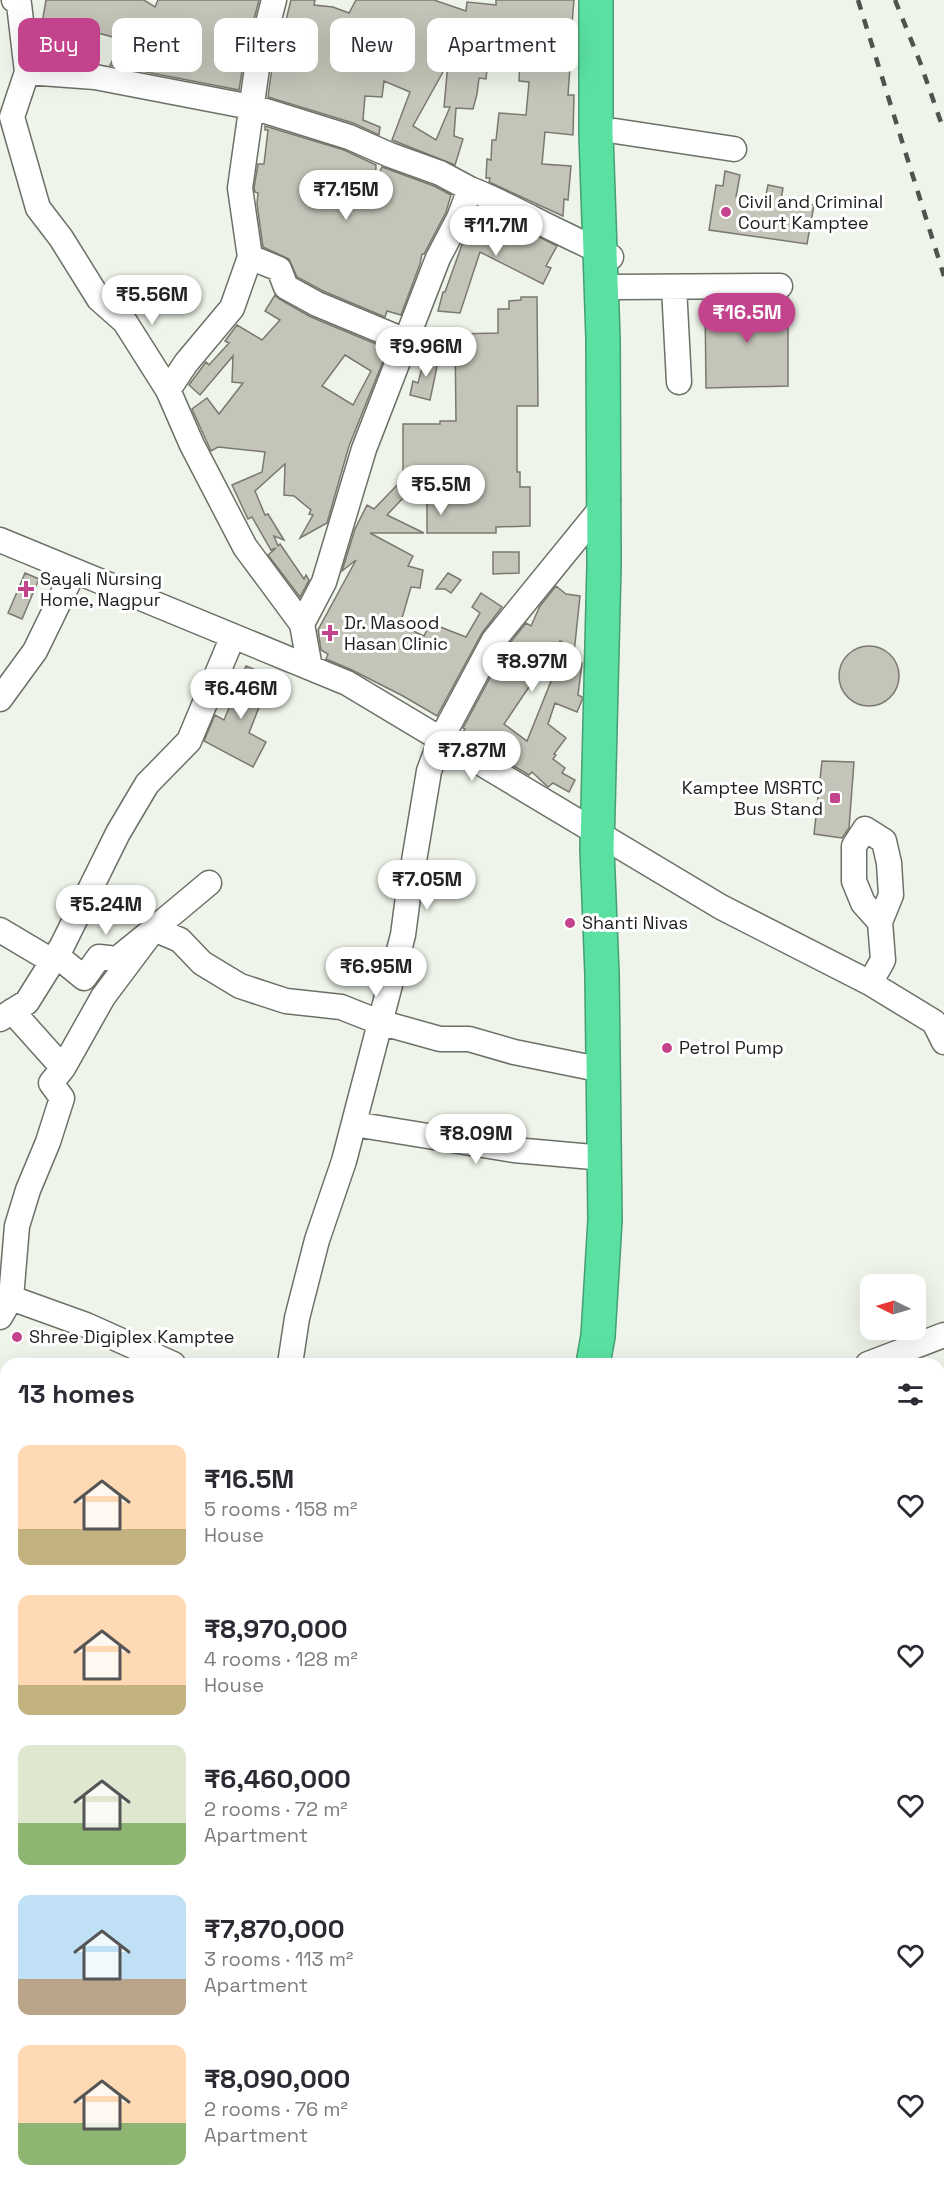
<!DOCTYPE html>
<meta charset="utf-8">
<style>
body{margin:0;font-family:"Space Grotesk",sans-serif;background:#f7f7f7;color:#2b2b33;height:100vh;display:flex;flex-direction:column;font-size:22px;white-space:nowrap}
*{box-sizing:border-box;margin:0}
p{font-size:20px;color:#7c7c81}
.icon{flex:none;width:33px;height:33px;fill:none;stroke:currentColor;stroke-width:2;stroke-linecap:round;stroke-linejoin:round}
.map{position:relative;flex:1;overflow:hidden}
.side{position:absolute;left:0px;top:1358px;width:945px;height:836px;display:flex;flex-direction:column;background:#fff;border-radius:18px 18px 0 0;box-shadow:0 6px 24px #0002}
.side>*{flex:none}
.banner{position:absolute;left:18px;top:18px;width:600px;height:54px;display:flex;gap:12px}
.needle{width:39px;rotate:275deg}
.controls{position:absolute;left:860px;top:1274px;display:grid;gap:12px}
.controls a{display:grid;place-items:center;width:66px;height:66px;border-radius:12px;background:#fff;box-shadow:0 6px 24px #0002;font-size:30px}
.price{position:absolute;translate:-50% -51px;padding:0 14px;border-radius:21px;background:#fff;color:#222;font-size:20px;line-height:39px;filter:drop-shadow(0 2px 3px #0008)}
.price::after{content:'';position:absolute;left:50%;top:36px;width:18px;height:14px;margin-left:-9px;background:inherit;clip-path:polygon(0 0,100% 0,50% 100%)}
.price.current{background:#c4438d;color:#fff}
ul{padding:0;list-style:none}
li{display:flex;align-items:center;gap:18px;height:150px;padding:0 18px}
li span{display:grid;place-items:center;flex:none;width:168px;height:120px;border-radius:12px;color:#555}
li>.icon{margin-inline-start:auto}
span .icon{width:72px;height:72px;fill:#fffc;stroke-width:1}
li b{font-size:26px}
h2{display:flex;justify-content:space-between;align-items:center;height:72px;padding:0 18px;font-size:26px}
.tag{padding:0 21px;border-radius:12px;background:#fff;box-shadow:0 6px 24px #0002;font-size:21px;line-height:54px}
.tag.current{background:#c4438d;color:#fff}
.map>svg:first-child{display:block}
.building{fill:#c5c4b9;stroke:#7a796f;stroke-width:1.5;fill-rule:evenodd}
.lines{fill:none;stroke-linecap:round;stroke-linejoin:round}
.minor-casing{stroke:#6c7168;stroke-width:27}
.highway-casing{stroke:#469e74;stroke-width:36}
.minor{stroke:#fff;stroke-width:24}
.highway{stroke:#5ae1a1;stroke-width:33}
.rail{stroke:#4f524d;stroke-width:4.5;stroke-dasharray:10 10;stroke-linecap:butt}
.poi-dot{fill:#c4438d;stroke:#fff;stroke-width:2}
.labels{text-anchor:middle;stroke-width:6;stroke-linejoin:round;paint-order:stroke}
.poi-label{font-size:18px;fill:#20221f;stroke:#fff;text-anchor:start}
</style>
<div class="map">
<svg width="944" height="2192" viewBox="0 0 944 2192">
<rect width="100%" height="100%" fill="#eef4e9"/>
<path class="building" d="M46,0h98l11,7 3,-7h101l-15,58 -5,32 -129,-25 14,-25 -30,-8 -4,30 -50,-3 -2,-12z
M291,0h24l-1,5 19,2 16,6 7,-13h78l32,11 1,-9 29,3v-5h78l-3,35h-4l-2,3 -2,29h7l-2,28h6l-1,40 -28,-3 -3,32 29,2 -3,34 -4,-1 -1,17 -74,-34 1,-4h-4l1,-19 4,1 1,-20h4l3,-27 27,2 3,-33 -10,-1 1,-21 -29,-3v3h-3l-2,19 -7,-1 -2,16 -4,15 -17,-1 -2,28 9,3 -8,26 -63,-25 18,-48 -26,-11 -2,16 -17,-1 -2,24 17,7 -1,8 -26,-12 -85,-26 5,-37 9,1 3,-29h-2zM344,38l28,12 -10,19 -21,-1zM448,63l-4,44h6l-14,33 -23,-14z
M265,126l79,24 32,15 -1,19 7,-17 52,19 17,9 -5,17 -22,42h-2l-2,10 -19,51 -14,-4 -2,6 -62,-26 -26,-14 -8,-18 -26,-12 -6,-43 1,-11 -3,-1 -1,-4 4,-24h6l4,-34h-3z
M725,171l15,4 -4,22 29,3 3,-15 15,3 -2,11 33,6 -7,39 -98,-14 7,-45 7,1z
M493,214l64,32 -11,20 5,2 -8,16 -63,-32 -20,61 -22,-2 5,-19h2l19,-53 10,-20 14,6z
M275,295l4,4 32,18 77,32 -39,97 -22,77 -27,15 13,-23 -4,-1 2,-4 -17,-14 -10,-1 1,-31 -30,27 10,24 3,-1 16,26 -10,-4 4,10 2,-2 24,35 2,-4 3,5 -9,17 -32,-42 8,-7 -5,2 -19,-33 -4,2 -16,-34 30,-13 3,-20 -47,-5 -7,4 -19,-42 15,-11 12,16 24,-31 -11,-1 1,-26 -33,39 -11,-10 17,-23 3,3 20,-22 -4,-2 12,-16 25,15 18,-20 -15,-9zM345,355l26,16 -18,34 -31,-19z
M521,297h16l1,109h-21v66h3v15h10v39l-34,1v6h-69v-49l-8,15 -16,-1 -16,17 37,18h-54l43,23 -5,10 15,4 -3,18 -9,-1 -11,38 24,11 6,-13 36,14 14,-24 -8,-6 9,-14 21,14 -20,26 -45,83 -34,-20 -51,-26 -26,-11 2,-5 -7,-4 -3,-20 38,-70 -14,11 13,-42 12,-24 7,4 29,-30v-55h37v-3h16l-1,-87 43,-1v-24h11v-8l12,-1z
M788,298v88l-82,2 -1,-87 75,-1z
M426,353l13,4 -9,43 -20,-5 3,-14 5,2z
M493,552h26v21l-26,1z
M25,573l14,6 -17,40 -14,-6z
M448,573l13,7 -10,13 -6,-4h-9z
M556,586l10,8 14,2 -7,67h9l-4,32 4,2v3l-5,12 -22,-9 -7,21 18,14 -12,16 2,1 -3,4 12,9 -3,5 13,7 -6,12 -16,-9 -5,4 -16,-15 -3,3 -68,-40 4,-6 -2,-1 43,-80 20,-25 5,3 9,-20zM560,641l6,3 -39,97 -23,-17z
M839 676a30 30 0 1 1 60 0a30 30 0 1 1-60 0Z
M246,666l25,10 -22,57 17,9 -13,25 -49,-26 11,-26 9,5z
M822,761l32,1 -5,66 -7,10 -28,-4z"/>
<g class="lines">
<defs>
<path id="minor" d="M14,0l5,4 8,68 -15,45 26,91 23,30 38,61 26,23 43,68 24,55 53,102 57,77 8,44
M27,72l68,5 161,31 93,29 41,18 50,18 30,16 -11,29 -21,40 -74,191 -40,133 -22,42
M615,131l119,18
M470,189c21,8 40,18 60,28 26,14 54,26 81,40
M250,257l29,12 7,18 31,17 89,37
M616,287l164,-1
M674,287l5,95
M168,390l18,-27 46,-55 18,-51 -10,-69 18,-127 16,-61
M0,540l347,143 374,224 149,76 64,39 10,20
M0,699l35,-48 39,-80
M0,930l52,31
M56,955l28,23 15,-21 18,2 37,-30 26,11 22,23 38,23 46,15 55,6 38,15 61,17h29l45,13 89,18
M870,983l13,-23 -3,-38 11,-27 -2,-32 -5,-22 -19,-12 -11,17v35l9,22 17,19
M0,1019l27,-17 35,-56 56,-113 29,-49 42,-43 44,-105
M63,1068l40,-71 51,-68 55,-46
M354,1124l160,26 90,8
M11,1298l75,27 87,39
M0,1317l11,-19 6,-72 11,-36 20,-48 14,-44 -11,-15 12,-15 -51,-57
M290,1364l7,-46 20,-78 27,-79 59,-226 5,-38 21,-126 12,-32 53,-99 114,-140
M868,1364l76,-29
M0,1553l6,2
M939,1569l5,4
M0,1572l6,3
M939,1622l5,-5
M939,1917l5,6
M939,2010l5,-4
M939,2133l5,-8
M939,2183l5,2
M187,2187l3,5
M600,2187l4,5
M257,2192l7,-5
M357,2192l7,-5
M567,2192l8,-5
M706,2192l7,-5
M909,2192l1,-5"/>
<path id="highway" d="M593,1364l5,-28 7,-116 -3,-246 -5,-125 7,-284 -1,-226 -7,-205v-134
M0,2045l6,-4"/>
</defs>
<use href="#minor" class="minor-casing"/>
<use href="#highway" class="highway-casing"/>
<use href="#minor" class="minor"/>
<use href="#highway" class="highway"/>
<path class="rail" d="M858,0l86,276
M895,0l25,62 24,69"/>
</g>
<g class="poi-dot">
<circle cx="726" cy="212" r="6"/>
<path d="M23 580h6v6h6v6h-6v6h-6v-6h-6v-6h6z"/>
<path d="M327 624h6v6h6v6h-6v6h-6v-6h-6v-6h6z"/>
<rect x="829" y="792" width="12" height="12" rx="3"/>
<circle cx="570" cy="923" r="6"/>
<circle cx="667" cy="1048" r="6"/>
<circle cx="17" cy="1337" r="6"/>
</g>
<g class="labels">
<g class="poi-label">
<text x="738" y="208">Civil and Criminal<tspan x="738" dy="21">Court Kamptee</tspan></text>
<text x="40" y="585">Sayali Nursing<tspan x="40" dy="21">Home, Nagpur</tspan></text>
<text x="344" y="629">Dr. Masood<tspan x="344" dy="21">Hasan Clinic</tspan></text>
<text x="823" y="794" text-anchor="end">Kamptee MSRTC<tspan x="823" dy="21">Bus Stand</tspan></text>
<text x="582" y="929">Shanti Nivas</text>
<text x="679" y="1054">Petrol Pump</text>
<text x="29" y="1343">Shree Digiplex Kamptee</text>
</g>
</g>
</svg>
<div class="controls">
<a><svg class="needle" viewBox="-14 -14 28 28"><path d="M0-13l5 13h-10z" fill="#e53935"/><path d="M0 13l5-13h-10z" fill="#7c7c81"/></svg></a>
</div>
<b class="price" style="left:346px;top:221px">₹7.15M</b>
<b class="price" style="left:496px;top:257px">₹11.7M</b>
<b class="price" style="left:152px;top:326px">₹5.56M</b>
<b class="price current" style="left:747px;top:344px">₹16.5M</b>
<b class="price" style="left:426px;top:378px">₹9.96M</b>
<b class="price" style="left:441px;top:516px">₹5.5M</b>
<b class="price" style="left:532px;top:693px">₹8.97M</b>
<b class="price" style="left:241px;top:720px">₹6.46M</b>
<b class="price" style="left:472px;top:782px">₹7.87M</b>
<b class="price" style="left:427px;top:911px">₹7.05M</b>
<b class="price" style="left:106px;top:936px">₹5.24M</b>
<b class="price" style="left:376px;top:998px">₹6.95M</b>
<b class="price" style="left:476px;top:1165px">₹8.09M</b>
<div class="banner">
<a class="tag current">Buy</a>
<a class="tag">Rent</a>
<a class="tag">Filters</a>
<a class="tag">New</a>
<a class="tag">Apartment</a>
</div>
<section class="side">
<h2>13 homes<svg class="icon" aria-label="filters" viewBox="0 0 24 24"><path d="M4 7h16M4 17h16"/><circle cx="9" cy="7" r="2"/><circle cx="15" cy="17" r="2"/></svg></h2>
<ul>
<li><span style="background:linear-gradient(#ffd9b3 70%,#c2b280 0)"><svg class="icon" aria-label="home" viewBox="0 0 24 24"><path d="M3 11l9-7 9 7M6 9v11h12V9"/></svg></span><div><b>₹16.5M</b><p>5 rooms · 158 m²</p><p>House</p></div><svg class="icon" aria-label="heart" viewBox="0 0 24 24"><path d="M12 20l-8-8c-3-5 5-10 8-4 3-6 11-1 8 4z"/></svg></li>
<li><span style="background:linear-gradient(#ffd9b3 75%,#c2b280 0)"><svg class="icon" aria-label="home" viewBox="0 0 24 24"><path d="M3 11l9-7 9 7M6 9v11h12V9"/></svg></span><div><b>₹8,970,000</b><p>4 rooms · 128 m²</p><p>House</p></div><svg class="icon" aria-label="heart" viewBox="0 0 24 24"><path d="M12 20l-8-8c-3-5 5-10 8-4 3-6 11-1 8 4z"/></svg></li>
<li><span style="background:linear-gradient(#dfe7d0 65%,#8fb573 0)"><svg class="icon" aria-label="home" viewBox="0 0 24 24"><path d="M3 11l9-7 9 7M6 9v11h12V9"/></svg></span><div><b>₹6,460,000</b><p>2 rooms · 72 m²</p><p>Apartment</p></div><svg class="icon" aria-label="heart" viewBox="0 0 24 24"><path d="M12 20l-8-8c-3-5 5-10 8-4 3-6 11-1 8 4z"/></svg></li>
<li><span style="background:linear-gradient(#bfe0f5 70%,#b9a48a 0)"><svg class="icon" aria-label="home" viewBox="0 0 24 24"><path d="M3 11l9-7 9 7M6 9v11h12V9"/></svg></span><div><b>₹7,870,000</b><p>3 rooms · 113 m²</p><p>Apartment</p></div><svg class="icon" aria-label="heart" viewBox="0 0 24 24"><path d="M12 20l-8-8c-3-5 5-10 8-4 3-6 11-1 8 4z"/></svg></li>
<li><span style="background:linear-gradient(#ffd9b3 65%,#8fb573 0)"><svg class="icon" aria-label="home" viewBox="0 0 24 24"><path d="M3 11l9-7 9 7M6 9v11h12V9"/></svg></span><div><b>₹8,090,000</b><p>2 rooms · 76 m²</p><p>Apartment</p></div><svg class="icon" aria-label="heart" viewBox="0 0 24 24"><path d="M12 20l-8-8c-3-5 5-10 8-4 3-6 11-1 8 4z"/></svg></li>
</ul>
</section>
</div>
